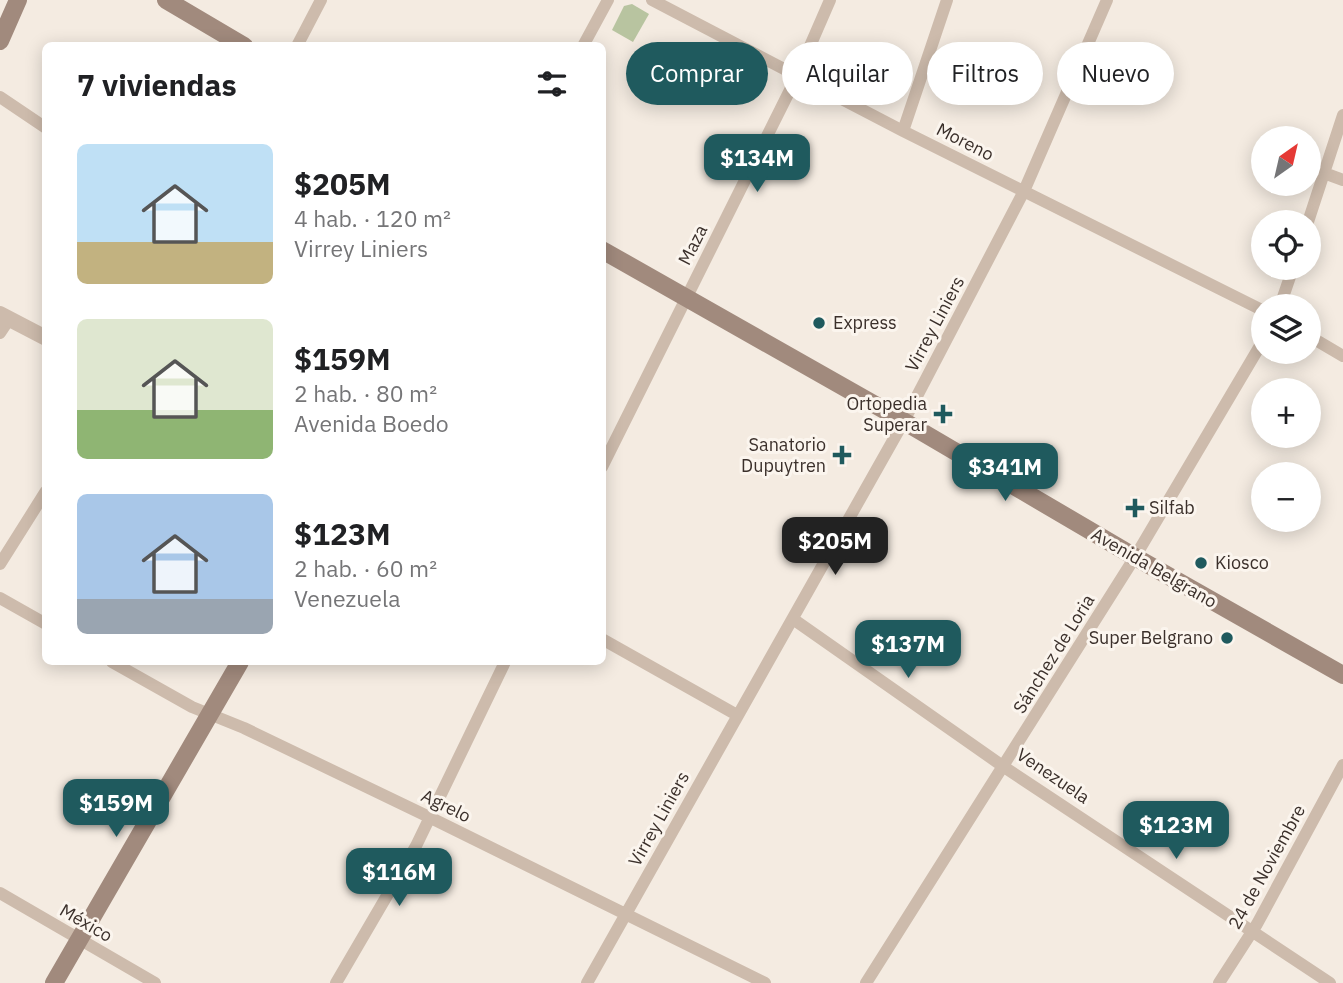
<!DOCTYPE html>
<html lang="es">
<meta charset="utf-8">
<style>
body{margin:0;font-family:"IBM Plex Sans",sans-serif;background:#f2f2f2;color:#202124;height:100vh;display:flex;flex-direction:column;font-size:26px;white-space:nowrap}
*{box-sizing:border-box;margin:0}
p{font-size:23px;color:#757577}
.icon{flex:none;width:38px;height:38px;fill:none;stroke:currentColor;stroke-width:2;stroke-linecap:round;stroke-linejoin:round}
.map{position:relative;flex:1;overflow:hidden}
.sheet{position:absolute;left:42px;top:42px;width:564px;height:623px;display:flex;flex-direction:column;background:#fff;border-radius:10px;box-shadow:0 4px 18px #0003}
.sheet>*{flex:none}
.banner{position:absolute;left:626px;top:42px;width:611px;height:63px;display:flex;gap:14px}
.needle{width:46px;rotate:34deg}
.buttons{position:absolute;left:1251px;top:126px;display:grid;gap:14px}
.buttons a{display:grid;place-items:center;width:70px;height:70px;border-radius:50%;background:#fff;box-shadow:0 4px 18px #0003;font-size:35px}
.price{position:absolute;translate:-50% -60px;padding:0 16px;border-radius:14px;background:#1f5a5e;color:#fff;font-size:23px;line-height:46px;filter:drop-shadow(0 2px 4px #0008)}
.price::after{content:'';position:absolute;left:50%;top:42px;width:21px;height:16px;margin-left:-10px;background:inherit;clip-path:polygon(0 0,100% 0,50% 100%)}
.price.current{background:#222;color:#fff}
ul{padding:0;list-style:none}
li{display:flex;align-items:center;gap:21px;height:175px;padding:0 35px}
li span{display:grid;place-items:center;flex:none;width:196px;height:140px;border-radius:10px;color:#555}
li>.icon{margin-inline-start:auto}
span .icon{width:84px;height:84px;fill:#fffc;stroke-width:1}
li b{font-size:30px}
h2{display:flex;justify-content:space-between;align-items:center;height:84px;padding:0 35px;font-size:30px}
.tag{padding:0 24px;border-radius:32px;background:#fff;box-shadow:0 4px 18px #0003;font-size:24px;line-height:63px}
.tag.current{background:#1f5a5e;color:#fff}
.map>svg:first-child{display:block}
.green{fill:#b8c4a0}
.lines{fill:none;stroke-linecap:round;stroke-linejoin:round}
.minor{stroke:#cdbbac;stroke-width:12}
.tertiary{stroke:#cdbbac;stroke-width:16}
.secondary{stroke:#a18a7d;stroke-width:18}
.poi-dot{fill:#1f5a5e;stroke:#fbf5ee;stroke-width:2.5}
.labels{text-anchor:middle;stroke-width:6;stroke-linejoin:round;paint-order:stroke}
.street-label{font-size:18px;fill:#3b302b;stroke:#fbf5ee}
.poi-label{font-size:18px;fill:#3b302b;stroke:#fbf5ee;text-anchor:start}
</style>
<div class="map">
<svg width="1343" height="983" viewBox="0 0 1343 983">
<rect width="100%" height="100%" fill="#f4ebe1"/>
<path class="green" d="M632,4l17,10 -16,28 -21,-12 12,-24z"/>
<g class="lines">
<path class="minor" d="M652,0l251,131 361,180
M297,46l24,-46
M583,46l25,-46
M0,97l46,31
M903,131l44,-131
M1324,173l19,7
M1308,222l35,-107
M1280,306l13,-38
M0,333l10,-15
M1309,336l34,20
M602,467l195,-391 33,-76
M0,564l46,-73
M0,598l46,26
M793,619l211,148 326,216
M602,639l135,76
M112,662l80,45 52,21 185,89 336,166
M0,893l155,90
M336,983l80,-137 89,-184
M587,983l317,-562 120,-230 83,-191
M866,983l269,-426 129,-218
M1219,983l38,-59 86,-159"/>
<path class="tertiary" d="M0,314l46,24"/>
<path class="secondary" d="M166,0l78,46
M0,41l18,-41
M602,250l291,165 242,142 208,118
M54,983l186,-321"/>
</g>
<g class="poi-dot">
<circle cx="819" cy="323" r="7"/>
<path d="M939.5 403.5h7v7h7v7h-7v7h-7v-7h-7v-7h7z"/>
<path d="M838.5 444.5h7v7h7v7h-7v7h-7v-7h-7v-7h7z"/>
<path d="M1131.5 497.5h7v7h7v7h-7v7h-7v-7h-7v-7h7z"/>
<circle cx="1201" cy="563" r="7"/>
<circle cx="1227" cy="638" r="7"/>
</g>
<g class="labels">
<g class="street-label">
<text transform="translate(965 142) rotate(27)" y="6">Moreno</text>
<text transform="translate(693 245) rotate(-63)" y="6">Maza</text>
<text transform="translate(935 324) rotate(-62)" y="6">Virrey Liniers</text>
<text transform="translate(1154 568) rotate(30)" y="6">Avenida Belgrano</text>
<text transform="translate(1054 654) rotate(-58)" y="6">Sánchez de Loria</text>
<text transform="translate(1053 776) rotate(34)" y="6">Venezuela</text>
<text transform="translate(446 806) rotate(26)" y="6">Agrelo</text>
<text transform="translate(659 819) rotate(-61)" y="6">Virrey Liniers</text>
<text transform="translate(1267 867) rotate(-61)" y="6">24 de Noviembre</text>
<text transform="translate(86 923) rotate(30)" y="6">México</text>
</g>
<g class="poi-label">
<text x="833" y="329">Express</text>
<text x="927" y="410" text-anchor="end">Ortopedia<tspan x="927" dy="21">Superar</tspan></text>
<text x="826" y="451" text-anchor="end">Sanatorio<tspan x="826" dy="21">Dupuytren</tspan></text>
<text x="1149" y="514">Silfab</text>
<text x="1215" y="569">Kiosco</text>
<text x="1213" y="644" text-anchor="end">Super Belgrano</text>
</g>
</g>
</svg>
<div class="buttons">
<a><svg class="needle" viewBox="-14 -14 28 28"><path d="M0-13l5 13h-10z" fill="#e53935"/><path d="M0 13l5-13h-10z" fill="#757577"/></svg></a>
<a><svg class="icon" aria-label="locate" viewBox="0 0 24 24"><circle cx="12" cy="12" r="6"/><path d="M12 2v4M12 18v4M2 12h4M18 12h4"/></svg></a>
<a><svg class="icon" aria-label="layers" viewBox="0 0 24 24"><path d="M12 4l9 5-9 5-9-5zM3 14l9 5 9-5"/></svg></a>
<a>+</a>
<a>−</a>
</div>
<b class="price" style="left:757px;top:194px">$134M</b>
<b class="price" style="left:1005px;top:503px">$341M</b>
<b class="price current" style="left:835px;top:577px">$205M</b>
<b class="price" style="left:908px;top:680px">$137M</b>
<b class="price" style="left:116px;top:839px">$159M</b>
<b class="price" style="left:1176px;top:861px">$123M</b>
<b class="price" style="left:399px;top:908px">$116M</b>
<div class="banner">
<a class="tag current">Comprar</a>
<a class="tag">Alquilar</a>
<a class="tag">Filtros</a>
<a class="tag">Nuevo</a>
</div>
<section class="sheet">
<h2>7 viviendas<svg class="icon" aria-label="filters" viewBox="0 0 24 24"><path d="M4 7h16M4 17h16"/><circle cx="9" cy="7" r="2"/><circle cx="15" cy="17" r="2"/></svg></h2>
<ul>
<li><span style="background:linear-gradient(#bfe0f5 70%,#c2b280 0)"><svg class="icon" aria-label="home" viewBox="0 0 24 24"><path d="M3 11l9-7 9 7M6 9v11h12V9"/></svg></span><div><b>$205M</b><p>4 hab. · 120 m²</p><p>Virrey Liniers</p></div></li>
<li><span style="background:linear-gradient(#dfe7d0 65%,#8fb573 0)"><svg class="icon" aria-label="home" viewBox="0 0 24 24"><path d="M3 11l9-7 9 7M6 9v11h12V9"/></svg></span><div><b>$159M</b><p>2 hab. · 80 m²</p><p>Avenida Boedo</p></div></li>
<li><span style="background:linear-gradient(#a9c7e8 75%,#9aa5b1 0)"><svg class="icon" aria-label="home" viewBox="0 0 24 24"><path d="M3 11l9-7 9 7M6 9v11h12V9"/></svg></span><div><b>$123M</b><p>2 hab. · 60 m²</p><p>Venezuela</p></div></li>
</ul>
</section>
</div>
